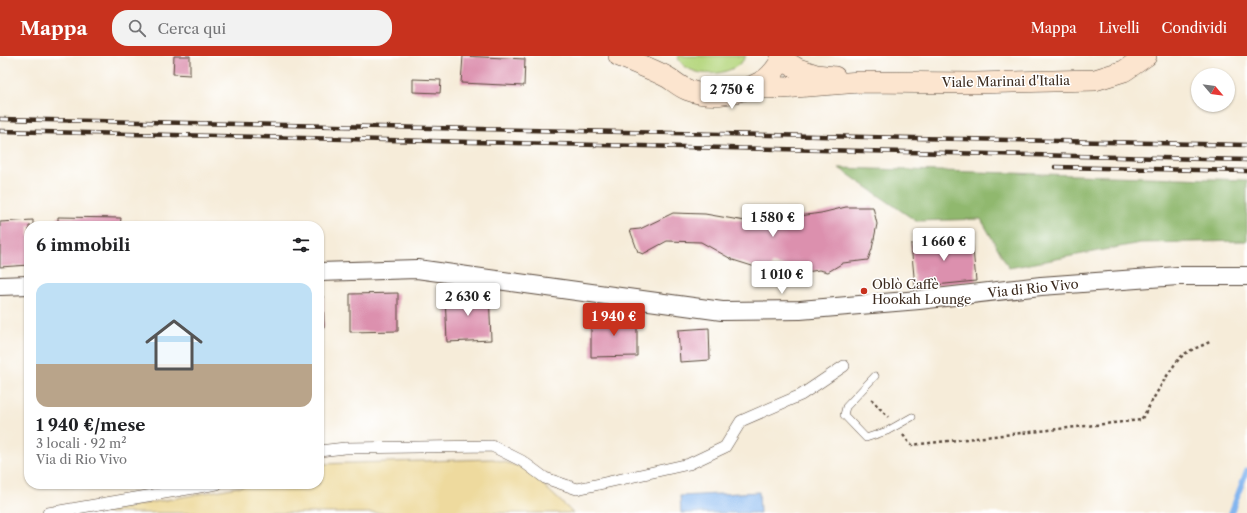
<!DOCTYPE html>
<html lang="it">
<meta charset="utf-8">
<style>
body{margin:0;font-family:"Libre Caslon Text",serif;background:#f2f2f2;color:#202124;height:100vh;display:flex;flex-direction:column;font-size:15px;white-space:nowrap}
*{box-sizing:border-box;margin:0}
p{font-size:13px;color:#757577}
.icon{flex:none;width:22px;height:22px;fill:none;stroke:currentColor;stroke-width:2;stroke-linecap:round;stroke-linejoin:round}
.map{position:relative;flex:1;overflow:hidden}
.details{position:absolute;left:24px;top:165px;width:300px;height:268px;display:flex;flex-direction:column;background:#fff;border-radius:16px;box-shadow:0 1px 3px #0004}
.details>*{flex:none}
.needle{width:26px;rotate:119deg}
.buttons{position:absolute;left:1191px;top:12px;display:grid;gap:8px}
.buttons a{display:grid;place-items:center;width:44px;height:44px;border-radius:50%;background:#fff;box-shadow:0 1px 3px #0004;font-size:20px}
.price{position:absolute;translate:-50% -34px;padding:0 9px;border-radius:4px;background:#fff;color:#222;font-size:13px;line-height:26px;filter:drop-shadow(0 1px 2px #0008)}
.price::after{content:'';position:absolute;left:50%;top:24px;width:12px;height:9px;margin-left:-6px;background:inherit;clip-path:polygon(0 0,100% 0,50% 100%)}
.price.selected{background:#c8321e;color:#fff}
ul{padding:0;list-style:none}
li{display:grid;align-content:center;gap:8px;height:212px;padding:0 12px}
li+li{border-top:1px solid #e0e0e0}
li span{display:grid;place-items:center;height:124px;border-radius:12px;color:#555}
li>.icon{margin-inline-start:auto}
span .icon{width:72px;height:72px;fill:#fffc;stroke-width:1}
li b{font-size:17px}
h2{display:flex;justify-content:space-between;align-items:center;height:48px;padding:0 12px;font-size:17px}
header{display:flex;align-items:center;gap:24px;box-sizing:border-box;height:56px;padding:0 20px;background:#c8321e;color:#fff}
header strong{font-size:19px}
nav{display:flex;gap:22px;margin-inline-start:auto;font-size:14px}
.search{width:280px;height:36px;background:#f2f2f2;display:flex;align-items:center;gap:10px;box-sizing:border-box;padding:0 14px;border-radius:16px;color:#757577;font-size:15px}
.map>svg:first-child{display:block}
.green{fill:#b6d77f;stroke:#78804e}
.forest{fill:#90b86e;stroke:#667146}
.sand{fill:#eeda9e;stroke:#94825e}
.water{fill:#82b5ef;stroke:#5e7086}
.lines{fill:none;stroke-linecap:round;stroke-linejoin:round}
.stream{stroke:#82b5ef;stroke-width:5.5}
.building{fill:#dc90ae}
.service-casing{stroke:#57473a;stroke-width:8}
.pedestrian-casing{stroke:#57473a;stroke-width:12}
.tertiary-casing{stroke:#57473a;stroke-width:20}
.secondary-casing{stroke:#57473a;stroke-width:22}
.path{stroke:#57473a;stroke-width:2.5;stroke-dasharray:3 3;stroke-linecap:butt}
.service{stroke:#fff;stroke-width:7}
.pedestrian{stroke:#fff;stroke-width:11}
.tertiary{stroke:#fff;stroke-width:18}
.secondary{stroke:#fce5cf;stroke-width:21}
.rail-casing{stroke:#3b2a1e;stroke-width:4.5}
.rail{stroke:#fff;stroke-width:3;stroke-dasharray:9;stroke-linecap:butt}
.poi-dot{fill:#c8321e;stroke:#fff;stroke-width:1.5}
.labels{text-anchor:middle;stroke-width:3;stroke-linejoin:round;paint-order:stroke}
.street-label{font-size:13px;fill:#3b2a1e;stroke:#fff}
.poi-label{font-size:13px;fill:#3b2a1e;stroke:#fff;text-anchor:start}
</style>
<header>
<strong>Mappa</strong>
<div class="search"><svg class="icon" aria-label="search" viewBox="0 0 24 24"><circle cx="10" cy="10" r="6"/><path d="M15 15l6 6"/></svg>Cerca qui</div>
<nav><a>Mappa</a><a>Livelli</a><a>Condividi</a></nav>
</header>
<div class="map">
<svg width="1247" height="457" viewBox="0 0 1247 457">
<rect width="100%" height="100%" fill="#fff"/>
<filter id="ink" filterUnits="userSpaceOnUse"><feTurbulence type="fractalNoise" baseFrequency=".025" numOctaves="2"/><feDisplacementMap in="SourceGraphic" scale="8" xChannelSelector="R" yChannelSelector="G"/><feConvolveMatrix kernelMatrix="1 2 1 2 8 2 1 2 1" color-interpolation-filters="sRGB"/></filter>
<filter id="wash" filterUnits="userSpaceOnUse"><feTurbulence type="fractalNoise" baseFrequency=".012" numOctaves="4" result="noise"/><feDisplacementMap in="SourceGraphic" scale="16" xChannelSelector="R" yChannelSelector="G"/><feGaussianBlur stdDeviation="0.9" result="paint"/><feColorMatrix in="noise" values="0 0 0 0 0 0 0 0 0 0 0 0 0 0 0 0 0 1.4 0 .05"/><feComposite in="paint" operator="in"/></filter>
<g filter="url(#wash)">
<rect width="100%" height="100%" fill="#f6ecd9"/>
<path class="green" d="M677,0h69c-11,22 -59,25 -69,0z"/>
<path class="forest" d="M839,112l408,12v61l-107,2 -131,25 -28,-49 -65,2z"/>
<path class="sand" d="M493,403l32,9 48,45h-479l160,-29h65v-20z"/>
<path class="water" d="M759,436l1,21h-79l-1,-17z"/>
<g class="lines">
<path class="stream" d="M1231,457l16,-43"/>
</g>
<g id="blocks">
<path class="building" d="M174,0h16v19l-17,-1z
M463,0l62,3 -1,27 -63,-3z
M413,23l28,1 -1,13 -27,-1z
M846,151h27l4,17 -5,25 -4,11 -25,3 -15,9 -9,-2 -13,2 -17,-5 -17,-3 -4,7 -35,-11 -32,-18 -34,-1 -24,13 -5,-2 -8,-22 10,-1 33,-16 32,1 40,7 33,-2 43,-6z
M58,161l63,1 -1,8h-62z
M33,164v6h-4v39l-29,2v-45z
M972,182l4,43 -61,6 -4,-43z
M489,236l2,48 -44,2 -2,-48z
M398,237v38l-48,1v-38z
M319,240h4l1,32h-5z
M637,261v39l-46,1v-39z
M709,272l1,32 -30,2 -2,-32z"/>
</g>
</g>
<g filter="url(#ink)">
<use href="#blocks" fill-opacity="0" stroke="#57473a" stroke-width="1"/>
<g class="lines">
<defs>
<path id="service" d="M875,320l-29,31 -2,8 22,23 21,-7 25,-14"/>
<path id="pedestrian" d="M319,395l26,-3 147,-2 30,15 23,17 32,11 112,-25 36,-17 16,-26 60,-26 43,-29
M48,457l169,-29"/>
<path id="tertiary" d="M319,216l98,-3 305,42 78,-1 119,-10 122,-14 137,-10h69
M0,230l29,-1"/>
<path id="secondary" d="M619,0c16,7 33,13 48,21 7,4 13,10 21,13 24,9 51,4 73,-8 8,-4 20,-17 20,-26
M781,3l17,10 18,6 19,2
M753,31l29,1 78,-6 115,1 120,-3 29,-9 22,-15"/>
</defs>
<use href="#service" class="service-casing"/>
<use href="#pedestrian" class="pedestrian-casing"/>
<use href="#tertiary" class="tertiary-casing"/>
<use href="#secondary" class="secondary-casing"/>
<path class="path" d="M871,343l17,18
M903,379l8,10 230,-25c9,-14 32,-60 45,-67 8,-5 17,-7 25,-12"/>
<use href="#service" class="service"/>
<use href="#pedestrian" class="pedestrian"/>
<use href="#tertiary" class="tertiary"/>
<use href="#secondary" class="secondary"/>
<defs>
<path id="rail" d="M0,63l1247,26
M0,75l1247,29
M1055,111l192,4"/>
</defs>
<use href="#rail" class="rail-casing"/>
<use href="#rail" class="rail"/>
</g>
</g>
<circle class="poi-dot" cx="864" cy="235" r="4"/>
<g class="labels">
<g class="street-label">
<text transform="translate(1006 25) rotate(-1)" y="5">Viale Marinai d'Italia</text>
<text transform="translate(1033 232) rotate(-6)" y="5">Via di Rio Vivo</text>
</g>
<g class="poi-label">
<text x="872" y="233">Oblò Caffè<tspan x="872" dy="15">Hookah Lounge</tspan></text>
</g>
</g>
</svg>
<div class="buttons">
<a><svg class="needle" viewBox="-14 -14 28 28"><path d="M0-13l5 13h-10z" fill="#e53935"/><path d="M0 13l5-13h-10z" fill="#757577"/></svg></a>
</div>
<b class="price" style="left:732px;top:54px">2 750 €</b>
<b class="price" style="left:773px;top:182px">1 580 €</b>
<b class="price" style="left:944px;top:206px">1 660 €</b>
<b class="price" style="left:782px;top:239px">1 010 €</b>
<b class="price" style="left:468px;top:261px">2 630 €</b>
<b class="price selected" style="left:614px;top:281px">1 940 €</b>
<section class="details">
<h2>6 immobili<svg class="icon" aria-label="filters" viewBox="0 0 24 24"><path d="M4 7h16M4 17h16"/><circle cx="9" cy="7" r="2"/><circle cx="15" cy="17" r="2"/></svg></h2>
<ul>
<li><span style="background:linear-gradient(#bfe0f5 65%,#b9a48a 0)"><svg class="icon" aria-label="home" viewBox="0 0 24 24"><path d="M3 11l9-7 9 7M6 9v11h12V9"/></svg></span><div><b>1 940 €/mese</b><p>3 locali · 92 m²</p><p>Via di Rio Vivo</p></div></li>
</ul>
</section>
</div>
